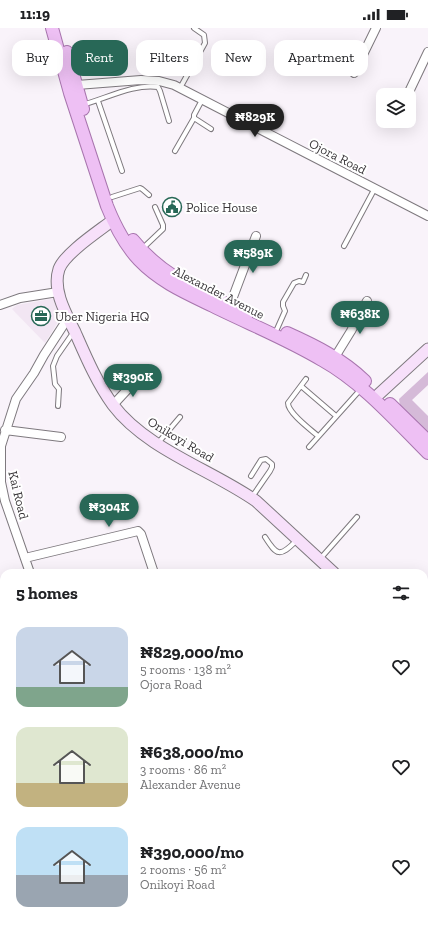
<!DOCTYPE html>
<meta charset="utf-8">
<style>
body{margin:0;font-family:"Zilla Slab",serif;background:#f2f2f2;color:#202124;height:100vh;display:flex;flex-direction:column;font-size:15px;white-space:nowrap}
*{box-sizing:border-box;margin:0}
p{font-size:13px;color:#757577}
.icon{flex:none;width:22px;height:22px;fill:none;stroke:currentColor;stroke-width:2;stroke-linecap:round;stroke-linejoin:round}
.map{position:relative;flex:1;overflow:hidden}
.side{position:absolute;left:0px;top:541px;width:428px;height:356px;display:flex;flex-direction:column;background:#fff;border-radius:12px 12px 0 0;box-shadow:0 4px 16px #0002}
.side>*{flex:none}
.hud{position:absolute;left:12px;top:12px;width:404px;height:36px;display:flex;gap:8px}
.fabs{position:absolute;left:376px;top:60px;display:grid;gap:8px}
.fabs a{display:grid;place-items:center;width:40px;height:40px;border-radius:8px;background:#fff;box-shadow:0 4px 16px #0002;font-size:20px}
.price{position:absolute;translate:-50% -34px;padding:0 9px;border-radius:14px;background:#286857;color:#fff;font-size:13px;line-height:26px;filter:drop-shadow(0 1px 2px #0008)}
.price::after{content:'';position:absolute;left:50%;top:24px;width:12px;height:9px;margin-left:-6px;background:inherit;clip-path:polygon(0 0,100% 0,50% 100%)}
.price.on{background:#222;color:#fff}
ul{padding:0;list-style:none}
li{display:flex;align-items:center;gap:12px;height:100px;padding:0 16px}
li span{display:grid;place-items:center;flex:none;width:112px;height:80px;border-radius:12px;color:#555}
li>.icon{margin-inline-start:auto}
span .icon{width:48px;height:48px;fill:#fffc;stroke-width:1}
li b{font-size:17px}
h2{display:flex;justify-content:space-between;align-items:center;height:48px;padding:0 16px;font-size:17px}
.tag{padding:0 14px;border-radius:12px;background:#fff;box-shadow:0 4px 16px #0002;font-size:14px;line-height:36px}
.tag.on{background:#286857;color:#fff}
.status{display:flex;justify-content:space-between;align-items:center;height:28px;padding:0 20px;background:#fff;direction:ltr}
.status svg{height:11px;fill:currentColor}
.map>svg:first-child{display:block}
.built{fill:#f2e6f3}
.green{fill:#d5bad8}
.lines{fill:none;stroke-linecap:round;stroke-linejoin:round}
.stream{stroke:#62af98;stroke-width:2}
.lane-casing{stroke:#7e797e;stroke-width:6}
.street-casing{stroke:#7e797e;stroke-width:10}
.secondary-casing{stroke:#7e797e;stroke-width:13}
.primary-casing{stroke:#a875ae;stroke-width:14}
.lane{stroke:#fff;stroke-width:4}
.street{stroke:#fff;stroke-width:8}
.secondary{stroke:#f7e0fa;stroke-width:11}
.primary{stroke:#eec0f4;stroke-width:12}
.labels{text-anchor:middle;stroke-width:4;stroke-linejoin:round;paint-order:stroke}
.street-label{font-size:13px;fill:#3a373a;stroke:#fff}
.poi-label{font-size:13px;fill:#3a373a;stroke:#fff;text-anchor:start}
</style>
<div class="status"><b>11:19</b><svg viewBox="0 0 49 12"><path d="M0 12V9h3v3zM5 12V6h3v6zM10 12V3h3v9zM15 12V0h3v12zM26 1h20v11H26zM47 4h2v5h-2z"/></svg></div>
<div class="map">
<svg width="428" height="897" viewBox="0 0 428 897">
<rect width="100%" height="100%" fill="#f9f3fa"/>
<path class="built" d="M56,270l5,19 -16,26 -33,-34 5,-4z"/>
<path class="green" d="M428,344v13l-16,15 16,16v17l-28,-27 -1,-7z"/>
<g class="lines">
<path class="stream" d="M424,708l4,1
M0,750l4,-1
M307,893l6,2"/>
<defs>
<path id="lane" d="M170,37l18,9
M180,60l25,-45 -1,-8 -10,-7
M202,72l-8,15v3l17,11
M98,73l24,70
M82,77c23,-6 53,-22 76,-18l2,4 9,30
M175,123l19,-33
M112,169l28,-9 2,1 7,6
M344,218l31,-58
M143,220l20,-19v-4l-8,-18
M277,301l8,-18 -2,-5v-4l11,-19 5,-2 4,1 3,-7
M306,351l-18,24c0,10 22,26 30,33
M301,358l35,30
M58,378l1,-17 -4,-5 -2,-18 4,-10 16,-23
M158,415l22,-26
M309,419l51,-57
M251,448l10,-16 5,-1 6,5v3l-2,4 -18,26
M265,509c12,19 15,20 31,4
M320,531l37,-42
M0,601l4,-1"/>
<path id="street" d="M354,45l22,-45
M77,57l64,-5 18,1 15,4 254,131
M408,66l20,-42
M0,277l20,-7 38,-6
M230,277l26,-69
M335,329l16,-26 16,-30
M113,377l25,-27
M5,402l56,7
M25,530l113,-27 3,3 13,39
M30,545l-25,-72 -4,-19v-36l15,-47 18,-26 10,-18 24,-37
M0,699l4,-1
M0,802l4,-1
M424,825l4,1
M61,893l1,4
M147,893l3,4
M160,897l1,-4
M423,897l5,-18"/>
<path id="secondary" d="M113,192c-14,11 -48,33 -54,49 -7,21 7,45 16,63 11,25 22,51 38,73 33,44 99,65 143,96l78,72
M379,366l49,-45
M424,623l4,3
M292,897l1,-4
M300,897l1,-4"/>
<path id="primary" d="M52,0l18,65 37,113c8,20 17,38 32,54 21,22 47,33 74,46 36,18 74,33 109,54 41,23 73,60 106,93
M67,24l16,57
M133,212c31,39 71,52 114,74
M287,305c29,13 55,26 78,48
M390,376l38,37"/>
</defs>
<use href="#lane" class="lane-casing"/>
<use href="#street" class="street-casing"/>
<use href="#secondary" class="secondary-casing"/>
<use href="#primary" class="primary-casing"/>
<use href="#lane" class="lane"/>
<use href="#street" class="street"/>
<use href="#secondary" class="secondary"/>
<use href="#primary" class="primary"/>
</g>
<defs>
<symbol id="civic-ring" viewBox="-11 -11 22 22"><circle r="9.5" fill="#fff" stroke="#286857" stroke-width="1.5"/><path d="M-.6-6.5H3V-4.5H.6V-3L4-1V1h2V6H-6V1h2V-1L-.6-3ZM-1.2 2.5V6h2.4V2.5Z" fill="#286857"/></symbol>
<symbol id="office-ring" viewBox="-11 -11 22 22"><circle r="9.5" fill="#fff" stroke="#286857" stroke-width="1.5"/><path d="M-6-3h4V-5.5h4V-3h4V5H-6ZM-1-4.5V-3h2v-1.5ZM-6 0V1H6V0Z" fill="#286857"/></symbol>
</defs>
<g fill-rule="evenodd">
<use href="#civic-ring" x="161" y="168" width="22" height="22"/>
<use href="#office-ring" x="30" y="277" width="22" height="22"/>
</g>
<g class="labels">
<g class="street-label">
<text transform="translate(338 128) rotate(27)" y="5">Ojora Road</text>
<text transform="translate(219 264) rotate(27)" y="5">Alexander Avenue</text>
<text transform="translate(181 411) rotate(31)" y="5">Onikoyi Road</text>
<text transform="translate(19 467) rotate(76)" y="5">Kai Road</text>
</g>
<g class="poi-label">
<text x="186" y="184">Police House</text>
<text x="55" y="293">Uber Nigeria HQ</text>
</g>
</g>
</svg>
<div class="fabs">
<a><svg class="icon" aria-label="layers" viewBox="0 0 24 24"><path d="M12 4l9 5-9 5-9-5zM3 14l9 5 9-5"/></svg></a>
</div>
<b class="price on" style="left:255px;top:110px">₦829K</b>
<b class="price" style="left:253px;top:246px">₦589K</b>
<b class="price" style="left:360px;top:307px">₦638K</b>
<b class="price" style="left:133px;top:370px">₦390K</b>
<b class="price" style="left:109px;top:500px">₦304K</b>
<div class="hud">
<a class="tag">Buy</a>
<a class="tag on">Rent</a>
<a class="tag">Filters</a>
<a class="tag">New</a>
<a class="tag">Apartment</a>
</div>
<section class="side">
<h2>5 homes<svg class="icon" aria-label="filters" viewBox="0 0 24 24"><path d="M4 7h16M4 17h16"/><circle cx="9" cy="7" r="2"/><circle cx="15" cy="17" r="2"/></svg></h2>
<ul>
<li><span style="background:linear-gradient(#c9d6e8 75%,#7fa58c 0)"><svg class="icon" aria-label="home" viewBox="0 0 24 24"><path d="M3 11l9-7 9 7M6 9v11h12V9"/></svg></span><div><b>₦829,000/mo</b><p>5 rooms · 138 m²</p><p>Ojora Road</p></div><svg class="icon" aria-label="heart" viewBox="0 0 24 24"><path d="M12 20l-8-8c-3-5 5-10 8-4 3-6 11-1 8 4z"/></svg></li>
<li><span style="background:linear-gradient(#dfe7d0 70%,#c2b280 0)"><svg class="icon" aria-label="home" viewBox="0 0 24 24"><path d="M3 11l9-7 9 7M6 9v11h12V9"/></svg></span><div><b>₦638,000/mo</b><p>3 rooms · 86 m²</p><p>Alexander Avenue</p></div><svg class="icon" aria-label="heart" viewBox="0 0 24 24"><path d="M12 20l-8-8c-3-5 5-10 8-4 3-6 11-1 8 4z"/></svg></li>
<li><span style="background:linear-gradient(#bfe0f5 60%,#9aa5b1 0)"><svg class="icon" aria-label="home" viewBox="0 0 24 24"><path d="M3 11l9-7 9 7M6 9v11h12V9"/></svg></span><div><b>₦390,000/mo</b><p>2 rooms · 56 m²</p><p>Onikoyi Road</p></div><svg class="icon" aria-label="heart" viewBox="0 0 24 24"><path d="M12 20l-8-8c-3-5 5-10 8-4 3-6 11-1 8 4z"/></svg></li>
</ul>
</section>
</div>
